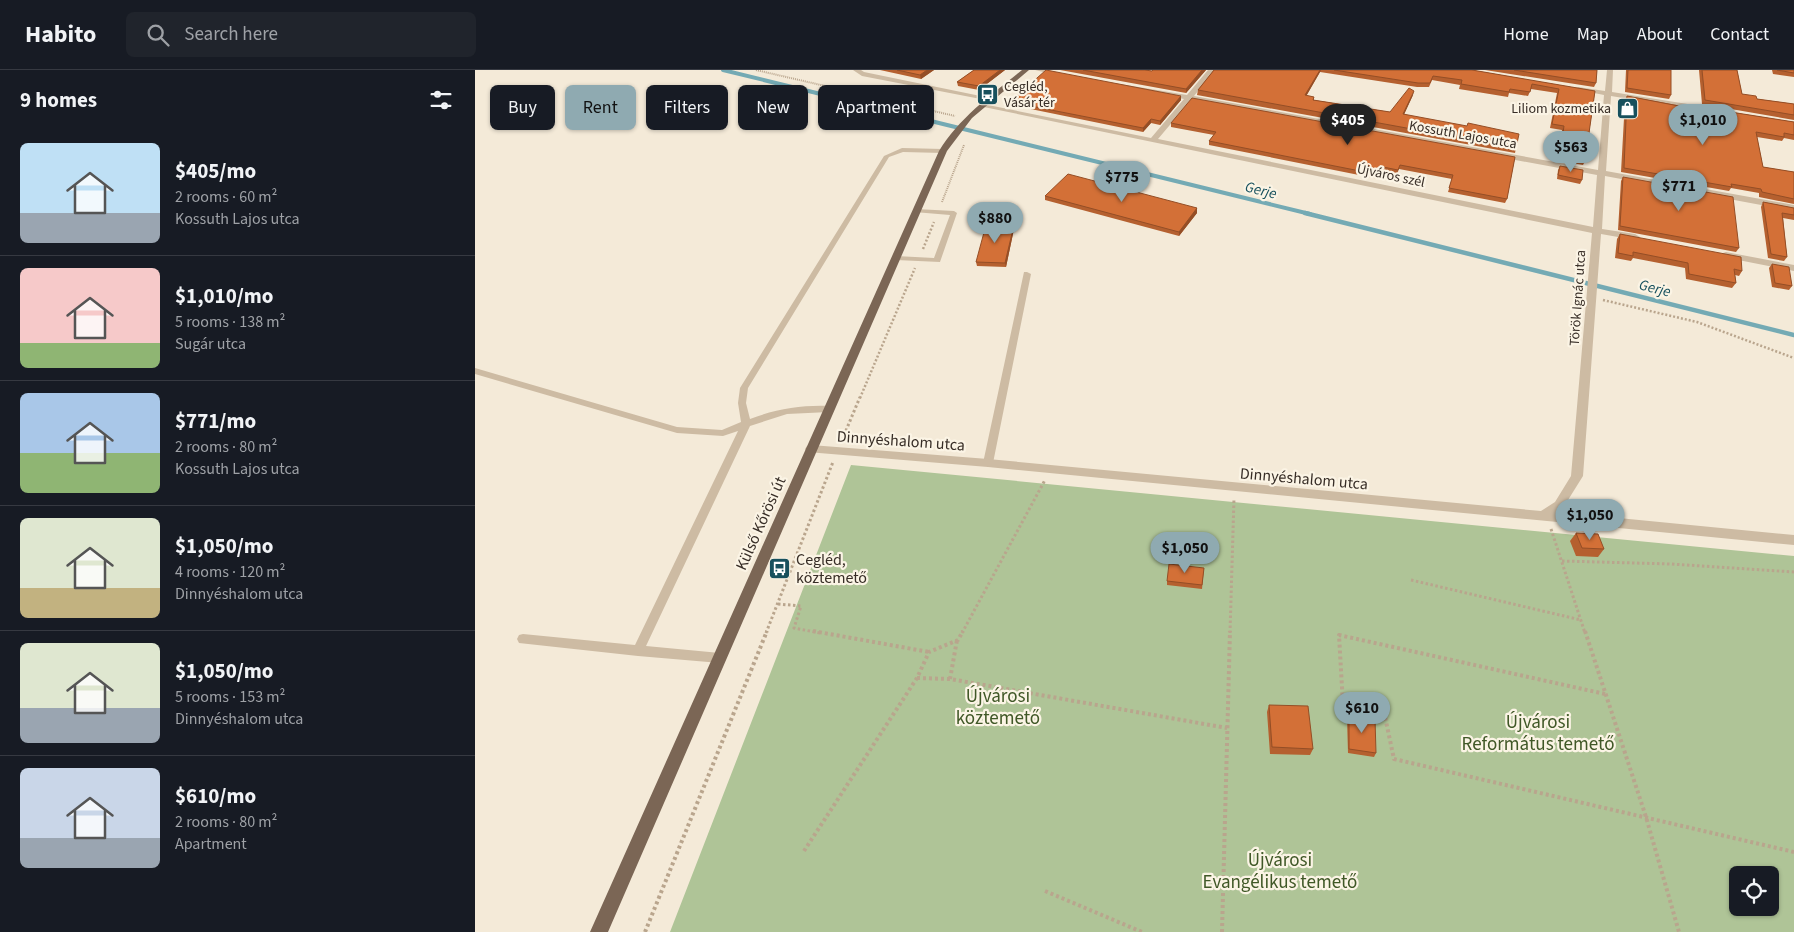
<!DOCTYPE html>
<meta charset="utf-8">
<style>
body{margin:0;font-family:"Source Sans 3",sans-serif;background:#20242c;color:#f1f3f6;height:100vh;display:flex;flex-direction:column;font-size:19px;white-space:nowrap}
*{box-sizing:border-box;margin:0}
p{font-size:16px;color:#9ea1a6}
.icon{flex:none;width:28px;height:28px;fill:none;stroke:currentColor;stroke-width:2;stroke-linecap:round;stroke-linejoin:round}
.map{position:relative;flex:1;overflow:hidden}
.drawer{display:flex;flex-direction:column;background:#171b24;width:475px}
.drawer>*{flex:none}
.top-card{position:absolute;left:15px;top:15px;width:475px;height:45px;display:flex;gap:10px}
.buttons{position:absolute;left:1254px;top:796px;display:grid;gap:10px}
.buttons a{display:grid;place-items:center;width:50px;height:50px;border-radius:8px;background:#171b24;box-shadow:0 1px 4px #0004;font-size:25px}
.price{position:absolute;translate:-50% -42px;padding:0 11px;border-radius:18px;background:#8faab1;color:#111;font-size:16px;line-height:32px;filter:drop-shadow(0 1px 2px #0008)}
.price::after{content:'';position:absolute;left:50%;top:30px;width:15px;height:11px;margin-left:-8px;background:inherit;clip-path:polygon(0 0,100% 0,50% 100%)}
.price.on{background:#222;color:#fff}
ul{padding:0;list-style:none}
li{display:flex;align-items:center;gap:15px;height:125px;padding:0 20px}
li+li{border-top:1px solid #363941}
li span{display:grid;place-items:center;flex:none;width:140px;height:100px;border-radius:8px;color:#555}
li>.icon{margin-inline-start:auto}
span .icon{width:60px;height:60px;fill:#fffc;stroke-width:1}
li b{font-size:21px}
h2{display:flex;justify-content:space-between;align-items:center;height:60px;padding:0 20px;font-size:21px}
.chip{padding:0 18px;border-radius:8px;background:#171b24;box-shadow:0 1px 4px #0004;font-size:18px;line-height:45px}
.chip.on{background:#8faab1;color:#111}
header{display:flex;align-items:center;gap:30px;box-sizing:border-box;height:70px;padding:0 25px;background:#171b24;border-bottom:1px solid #363941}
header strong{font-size:24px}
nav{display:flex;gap:28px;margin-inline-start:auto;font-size:18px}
.search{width:350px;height:45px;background:#20242c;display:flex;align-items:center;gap:12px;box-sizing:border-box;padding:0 18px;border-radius:8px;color:#9ea1a6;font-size:19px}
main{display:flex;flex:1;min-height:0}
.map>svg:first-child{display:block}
.green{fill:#afc497;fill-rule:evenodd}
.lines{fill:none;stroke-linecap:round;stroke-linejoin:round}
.stream-far1{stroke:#74aab4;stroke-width:4}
.stream{stroke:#74aab4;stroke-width:4.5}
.path-far3{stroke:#b9a58d;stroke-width:2;stroke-dasharray:1 1;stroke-linecap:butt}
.path-far2{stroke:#b9a58d;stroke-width:2.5;stroke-dasharray:2 2;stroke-linecap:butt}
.path-far1{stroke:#b9a58d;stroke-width:3;stroke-dasharray:2.5 2.5;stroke-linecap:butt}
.path{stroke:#b9a58d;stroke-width:4;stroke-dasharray:3 3;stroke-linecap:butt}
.service{fill:#cdbba3;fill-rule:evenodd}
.minor{fill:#cdbba3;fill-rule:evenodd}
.primary{fill:#7b6655;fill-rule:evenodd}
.wall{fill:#b5602f}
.shaded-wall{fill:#944e26}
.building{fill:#d37037;stroke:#944e26}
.labels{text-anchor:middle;stroke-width:4.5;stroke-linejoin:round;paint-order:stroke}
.far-poi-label{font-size:14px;fill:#372d26;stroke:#fbf4e5;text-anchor:start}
.far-street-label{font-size:14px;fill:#372d26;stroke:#fbf4e5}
.far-water-label{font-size:15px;font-style:italic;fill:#17505d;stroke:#fbf4e5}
.street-label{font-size:16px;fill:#372d26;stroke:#fbf4e5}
.poi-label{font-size:16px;fill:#372d26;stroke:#fbf4e5;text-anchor:start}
.near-park-label{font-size:19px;fill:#405827;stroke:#fbf4e5}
</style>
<header>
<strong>Habito</strong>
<div class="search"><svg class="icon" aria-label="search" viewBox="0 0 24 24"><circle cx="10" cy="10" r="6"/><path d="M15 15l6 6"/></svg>Search here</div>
<nav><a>Home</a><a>Map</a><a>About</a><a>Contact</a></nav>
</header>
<main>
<section class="drawer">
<h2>9 homes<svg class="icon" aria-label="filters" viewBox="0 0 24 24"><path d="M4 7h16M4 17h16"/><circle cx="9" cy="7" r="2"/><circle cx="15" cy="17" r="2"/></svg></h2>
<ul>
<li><span style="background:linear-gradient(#bfe0f5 70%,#9aa5b1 0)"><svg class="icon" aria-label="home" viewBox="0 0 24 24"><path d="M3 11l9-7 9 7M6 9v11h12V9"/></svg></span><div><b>$405/mo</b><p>2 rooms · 60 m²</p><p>Kossuth Lajos utca</p></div></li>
<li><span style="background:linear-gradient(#f6c9c9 75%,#8fb573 0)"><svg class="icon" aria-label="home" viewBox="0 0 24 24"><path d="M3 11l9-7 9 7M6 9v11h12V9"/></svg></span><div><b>$1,010/mo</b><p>5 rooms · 138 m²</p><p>Sugár utca</p></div></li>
<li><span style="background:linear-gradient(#a9c7e8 60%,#8fb573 0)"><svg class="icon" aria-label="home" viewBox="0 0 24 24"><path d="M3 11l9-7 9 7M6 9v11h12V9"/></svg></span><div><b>$771/mo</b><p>2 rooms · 80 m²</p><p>Kossuth Lajos utca</p></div></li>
<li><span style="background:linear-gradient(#dfe7d0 70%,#c2b280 0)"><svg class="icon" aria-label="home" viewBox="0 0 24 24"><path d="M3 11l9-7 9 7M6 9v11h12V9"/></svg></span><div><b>$1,050/mo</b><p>4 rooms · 120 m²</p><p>Dinnyéshalom utca</p></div></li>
<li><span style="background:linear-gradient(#dfe7d0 65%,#9aa5b1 0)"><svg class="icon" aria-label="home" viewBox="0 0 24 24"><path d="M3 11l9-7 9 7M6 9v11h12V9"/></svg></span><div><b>$1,050/mo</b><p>5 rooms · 153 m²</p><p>Dinnyéshalom utca</p></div></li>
<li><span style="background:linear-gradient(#c9d6e8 70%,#9aa5b1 0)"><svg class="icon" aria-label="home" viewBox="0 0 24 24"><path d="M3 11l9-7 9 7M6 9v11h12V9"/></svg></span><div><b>$610/mo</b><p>2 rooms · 80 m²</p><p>Apartment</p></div></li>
</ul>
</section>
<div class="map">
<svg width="1319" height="862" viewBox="0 0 1319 862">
<rect width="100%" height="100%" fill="#f4ead8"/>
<path class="green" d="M376,395l943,91v376h-1124zM1262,805h33v33h-33z"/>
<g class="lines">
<path class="stream-far1" d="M248,0l587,144"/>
<path class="stream" d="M830,143l489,122"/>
<path class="path-far3" d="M281,0l199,46
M467,132l22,-57"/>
<path class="path-far2" d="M448,179l11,-27
M1128,230l94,22 97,36
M385,328l55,-130"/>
<path class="path-far1" d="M367,370l18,-43
M1076,459l34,104
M1087,491l109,3 123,8
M936,510l170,40
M303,534l23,2 -7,22 26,5
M291,563l67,-171
M487,563l83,-153
M755,563l4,-135"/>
<path class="path" d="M338,561l116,21
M1110,561l61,186 33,115
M442,608l33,1 277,49
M475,609l7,-39
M1130,624l-266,-59 4,70 41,7 10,47 400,93
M329,781l113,-173 12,-26 29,-12 5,-9
M570,821l97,41
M170,862l122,-301
M747,862l8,-301"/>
<path class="service" d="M427,78l41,1 3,2 -3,2 -40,-1 -14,5 -141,231 -2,15 4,16c26,-10 51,-14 79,-13l5,3 -5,3 -42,2 -37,12 -104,220 74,7 4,1 2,4 -2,4 -4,1 -82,-7 -119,-13 -2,-4 2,-4 4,-1 112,11 103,-214 -15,5 -46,-3 -202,-59v-6l202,59 45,3 19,-8 -3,-19 2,-15 144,-232z
M441,139l38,2 3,2 -17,49 -44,-2 -4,-2 4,-2 38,2 16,-43 -36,-3 -1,-1z
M549,202h3l4,2 -38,189 -5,4 -5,-4z"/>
<path class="minor" d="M378,0h8l3,2 131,27 -4,2 -129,-25z
M560,0h14l14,4 -3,2z
M733,0h7l-21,26 404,74 6,-75 -30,-6 4,-2 27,4 2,-21h6l-1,22 113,18 1,2 -4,2 -111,-18 -5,75 188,34v6l-189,-35 -3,53 33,5 5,3 -5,3 -34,-6 -18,242 -20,32 -6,4 237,23v10l-806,-78 -181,-15 -2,-3 2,-3 4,-1 177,14 553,52 14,-9 16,-26 21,-243 -613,-127 4,-2 168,34 33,-39 -74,-14 -2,-1v-2l79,13zM716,30l406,75 -4,52 -435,-88z
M1251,182l68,13v6l-71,-14v-4z"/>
<path class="primary" d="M547,0h7l-57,48 -25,33 -339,781h-18l349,-781c21,-34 52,-56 83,-81z"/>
</g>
<path class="wall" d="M405,0h54l-13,9z
M499,0h31l-26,20 -21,-4 -1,-4z
M585,0h85l7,1 54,-1 -20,23z
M739,0h258l123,21 -10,70 -2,4 -23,-4 1,-3 -3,-1 4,-27 -12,-2 7,-35 -26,-4 -3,7 -19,-3 -1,4 -49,-8 1,-4 -28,-5 -3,7h-12l-97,-15 -14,24 8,1v3l76,12 23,-17 -9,19 112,34 -1,5 -318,-58 1,-5z
M1010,0h112l-1,13 -2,4z
M1151,0h45v25l-2,4 -44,-7z
M1224,0h38l5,24 15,5 37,5v16l-92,-16z
M1297,0h22v7l-21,-3z
M706,26v4l-21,25 -9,-2 -8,9 -132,-27 -1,-3z
M1152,26l77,14 1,-2 89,14v18l-10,-2 -2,3 -25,-4 6,30 31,5v32l-35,-7v-4l-28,-5 -2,3 -108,-19 4,-72z
M696,53l344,34 -8,42 -2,4 -57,-11 4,-13 -53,-10 -2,5 -15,-3 -3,8 -170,-34v-4l5,-6 -43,-8z
M1085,96l22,14 -2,4 -23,-5 1,-9z
M1148,107l116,71 -3,4 -118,-22 3,-49z
M570,126l152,12v5l-18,23 -134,-36z
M1288,132l31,6v12l-11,-2 4,39 -3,4 -16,-3 -7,-51z
M539,155v4l-8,38 -29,-1 -1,-4z
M1145,164l122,37 -3,5 -4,-1 1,8 -4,5 -46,-9 -1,-11 -52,-10 -2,3 -16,-3 2,-19z
M1297,194l20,22 -3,4 -17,-3 -3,-19z
M1101,463l28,16 -6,8 -22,-1 -6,-15z
M729,498l-2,21 -35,-4v-4z
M794,635l44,44 -3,6 -40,-1 -3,-42z
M874,645l27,38 -2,4 -26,-4 -1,-34z"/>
<path class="shaded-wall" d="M452,0h7l-13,9 -1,-4z
M525,0h5l-26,20v-4z
M727,0h4l-20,23v-4z
M845,0h1l-1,2 -16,28 1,-5z
M939,21l-1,4 -11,24 1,-5z
M706,26v4l-21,25v-4z
M676,49v4l-8,9v-4z
M722,138v5l-18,23v-4z
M539,155v4l-8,38 -1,-4z"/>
<path class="building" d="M422,0h30l-7,5z
M499,0h26l-21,16 -22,-4z
M571,0l135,26 -21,25 -9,-2 -8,9 -133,-26z
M608,0h62l7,1 1,-1h49l-16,19z
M739,0h106l-15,25 9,2 -1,3 77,12 19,-24 5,3 -11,23 64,12 1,-3 51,11 -3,14 -318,-58z
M859,0h138l123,21 -10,70 -23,-5 1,-3h-3l4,-27 -12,-2 7,-35 -27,-5 -2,8 -20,-3 -1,3 -48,-8 1,-4 -29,-4 -3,7h-12z
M1039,0h83l-1,13z
M1153,0h43v25l-44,-7z
M1227,0h35l5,24 14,2 1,3 37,5v11l-89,-15z
M1302,0h17v3z
M1152,26l78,15v-3l89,14v13l-10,-2v4l-28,-5 7,35 31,5v27l-32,-7 -1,-3 -30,-5 1,3 -108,-19z
M717,28l323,59 -8,42 -58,-11 4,-13 -53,-10 -2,5 -15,-3 -3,8 -171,-34 7,-9 -45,-9z
M1085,96l23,4 -1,10 -24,-5z
M593,104l129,34 -18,24 -134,-36z
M1148,107l110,20 6,51 -119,-22z
M1288,132l31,6v7l-12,-2 5,44 -16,-3z
M511,155h28l-9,38 -29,-1z
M1145,164l121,23 1,14 -8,-2 2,14 -47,-9 -1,-11 -55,-11v4l-15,-3z
M1297,194l17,3 3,19 -17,-3z
M1101,463l22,1 6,15 -22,-1z
M694,494l35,4 -2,17 -35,-4z
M794,635l39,1 5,43 -41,-2z
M874,645l26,4 1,34 -27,-4z"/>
<defs>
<symbol id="bus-square" viewBox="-11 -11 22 22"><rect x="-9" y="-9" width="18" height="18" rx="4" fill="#17505d" stroke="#fbf4e5"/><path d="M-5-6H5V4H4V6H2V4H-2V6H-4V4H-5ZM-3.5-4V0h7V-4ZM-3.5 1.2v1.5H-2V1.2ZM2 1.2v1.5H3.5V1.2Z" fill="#fff"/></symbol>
<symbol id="shop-square" viewBox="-11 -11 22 22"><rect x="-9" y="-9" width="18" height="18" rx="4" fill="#17505d" stroke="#fbf4e5"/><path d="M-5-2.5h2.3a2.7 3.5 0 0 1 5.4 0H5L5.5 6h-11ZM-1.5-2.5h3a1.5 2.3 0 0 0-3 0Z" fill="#fff"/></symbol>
</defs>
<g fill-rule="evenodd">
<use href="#bus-square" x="500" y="12" width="25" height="25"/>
<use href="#shop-square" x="1140" y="26" width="25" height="25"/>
<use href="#bus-square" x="292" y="486" width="25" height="25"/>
</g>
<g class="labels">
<g class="far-poi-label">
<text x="529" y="21">Cegléd,<tspan x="529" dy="16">Vásár tér</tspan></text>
<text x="1136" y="43" text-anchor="end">Liliom kozmetika</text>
</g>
<g class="far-street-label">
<text transform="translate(988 64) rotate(10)" y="5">Kossuth Lajos utca</text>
<text transform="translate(916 105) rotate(12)" y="5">Újváros szél</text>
<text transform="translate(1102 228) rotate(-86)" y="5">Török Ignác utca</text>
</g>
<g class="far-water-label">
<text transform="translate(786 120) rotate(14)" y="5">Gerje</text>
<text transform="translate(1180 218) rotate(14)" y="5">Gerje</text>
</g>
<g class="street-label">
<text transform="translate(426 370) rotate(4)" y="6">Dinnyéshalom utca</text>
<text transform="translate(829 408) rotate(5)" y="6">Dinnyéshalom utca</text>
<text transform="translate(285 453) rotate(-66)" y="6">Külső Kőrösi út</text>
</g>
<g class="poi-label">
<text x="321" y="495">Cegléd,<tspan x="321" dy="18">köztemető</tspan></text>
</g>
<g class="near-park-label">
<text x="523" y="632">Újvárosi<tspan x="523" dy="22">köztemető</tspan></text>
<text x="1063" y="658">Újvárosi<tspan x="1063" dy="22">Református temető</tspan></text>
<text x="805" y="796">Újvárosi<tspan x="805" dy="22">Evangélikus temető</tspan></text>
</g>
</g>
</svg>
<div class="buttons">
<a><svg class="icon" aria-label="locate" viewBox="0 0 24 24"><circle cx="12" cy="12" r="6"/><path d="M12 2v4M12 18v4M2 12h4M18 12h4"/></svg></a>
</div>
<b class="price on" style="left:873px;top:76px">$405</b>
<b class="price" style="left:1228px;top:76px">$1,010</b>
<b class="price" style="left:1096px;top:103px">$563</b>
<b class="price" style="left:647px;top:133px">$775</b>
<b class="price" style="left:1204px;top:142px">$771</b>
<b class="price" style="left:520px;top:174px">$880</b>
<b class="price" style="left:1115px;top:471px">$1,050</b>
<b class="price" style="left:710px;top:504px">$1,050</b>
<b class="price" style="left:887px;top:664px">$610</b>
<div class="top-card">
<a class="chip">Buy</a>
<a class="chip on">Rent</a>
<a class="chip">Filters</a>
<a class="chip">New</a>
<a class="chip">Apartment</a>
</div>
</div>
</main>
